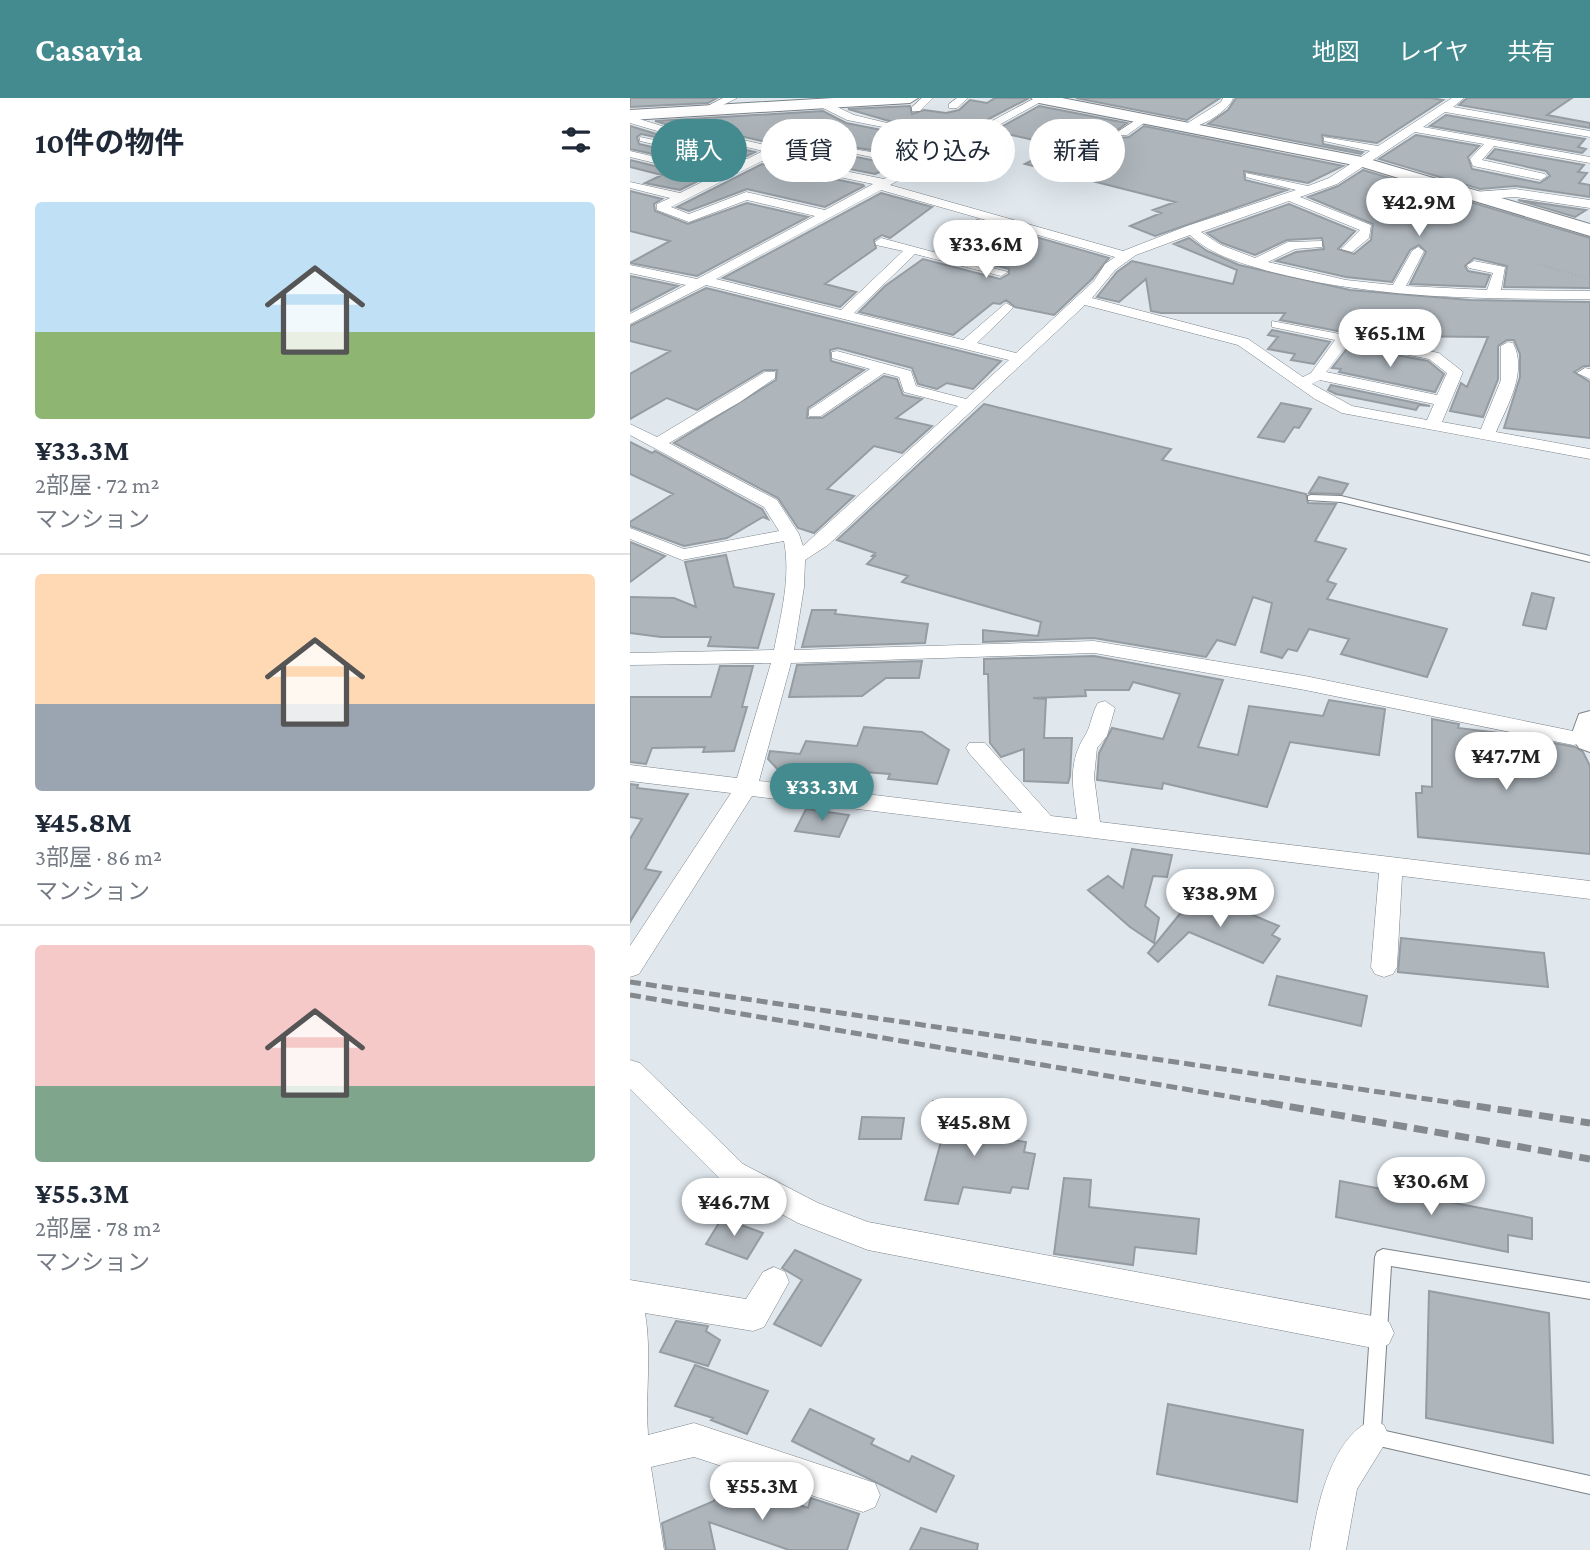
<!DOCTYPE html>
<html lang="ja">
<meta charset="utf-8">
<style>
body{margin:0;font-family:"Crimson Pro","Noto Sans JP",serif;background:#f2f2f3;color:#1f2937;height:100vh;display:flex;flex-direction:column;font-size:26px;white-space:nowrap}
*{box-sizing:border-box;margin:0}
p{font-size:23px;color:#747a83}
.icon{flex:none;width:38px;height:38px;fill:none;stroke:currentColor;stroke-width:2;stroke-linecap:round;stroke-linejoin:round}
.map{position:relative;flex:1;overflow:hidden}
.side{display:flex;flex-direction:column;background:#fff;width:630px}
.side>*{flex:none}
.guide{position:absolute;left:21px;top:21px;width:665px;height:63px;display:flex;gap:14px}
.price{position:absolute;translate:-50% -60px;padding:0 16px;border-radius:24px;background:#fff;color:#222;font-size:23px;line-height:46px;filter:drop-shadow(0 2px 4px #0008)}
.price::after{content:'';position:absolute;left:50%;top:42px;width:21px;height:16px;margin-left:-10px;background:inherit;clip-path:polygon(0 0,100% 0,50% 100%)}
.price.selected{background:#438b8f;color:#fff}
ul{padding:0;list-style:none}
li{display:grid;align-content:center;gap:14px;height:371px;padding:0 35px}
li+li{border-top:2px solid #e0e1e3}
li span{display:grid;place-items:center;height:217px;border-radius:7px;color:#555}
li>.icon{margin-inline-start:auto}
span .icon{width:126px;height:126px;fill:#fffc;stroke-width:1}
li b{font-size:30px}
h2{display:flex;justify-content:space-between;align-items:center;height:84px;padding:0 35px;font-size:30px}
.pill{padding:0 24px;border-radius:32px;background:#fff;box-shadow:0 7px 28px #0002;font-size:24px;line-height:63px}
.pill.selected{background:#438b8f;color:#fff}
header{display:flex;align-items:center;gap:42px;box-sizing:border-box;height:98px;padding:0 35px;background:#438b8f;color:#fff}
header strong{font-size:33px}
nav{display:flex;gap:38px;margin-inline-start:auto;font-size:24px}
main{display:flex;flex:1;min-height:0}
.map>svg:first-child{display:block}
.building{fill:#aeb6bc;stroke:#959ca2;stroke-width:2}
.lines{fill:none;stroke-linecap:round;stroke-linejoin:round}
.service-casing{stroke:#7b8288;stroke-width:2}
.minor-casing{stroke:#7b8288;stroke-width:1}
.secondary-casing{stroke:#7b8288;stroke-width:2}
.path{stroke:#a8aeb3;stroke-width:2.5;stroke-dasharray:1 2.5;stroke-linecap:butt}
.service{fill:#fff;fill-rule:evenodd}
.minor{fill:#fff;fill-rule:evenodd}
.secondary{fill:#fff;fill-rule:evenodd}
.rail-far1{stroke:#84898d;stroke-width:5;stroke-dasharray:11 5;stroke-linecap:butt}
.rail{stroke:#84898d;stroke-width:7;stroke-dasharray:14 7;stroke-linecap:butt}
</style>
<header>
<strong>Casavia</strong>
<nav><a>地図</a><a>レイヤ</a><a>共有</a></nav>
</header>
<main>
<section class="side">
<h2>10件の物件<svg class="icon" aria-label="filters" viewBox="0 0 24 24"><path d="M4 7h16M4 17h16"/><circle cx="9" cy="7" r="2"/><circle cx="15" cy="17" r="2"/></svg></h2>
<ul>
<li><span style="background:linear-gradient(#bfe0f5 60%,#8fb573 0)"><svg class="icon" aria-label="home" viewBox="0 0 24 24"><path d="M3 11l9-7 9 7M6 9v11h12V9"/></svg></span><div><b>¥33.3M</b><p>2部屋 · 72 m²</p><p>マンション</p></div></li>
<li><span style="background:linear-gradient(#ffd9b3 60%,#9aa5b1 0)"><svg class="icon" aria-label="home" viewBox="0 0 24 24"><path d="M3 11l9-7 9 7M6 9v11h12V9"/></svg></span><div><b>¥45.8M</b><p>3部屋 · 86 m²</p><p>マンション</p></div></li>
<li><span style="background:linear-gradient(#f6c9c9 65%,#7fa58c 0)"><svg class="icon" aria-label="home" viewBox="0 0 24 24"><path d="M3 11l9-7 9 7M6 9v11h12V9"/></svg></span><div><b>¥55.3M</b><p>2部屋 · 78 m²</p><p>マンション</p></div></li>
</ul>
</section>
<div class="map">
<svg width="960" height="1452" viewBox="0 0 960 1452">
<rect width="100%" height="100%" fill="#e0e8ee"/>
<path class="building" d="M0,0h87l-9,5 -78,4z
M365,0h34l-113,59 -71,-11 1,9 51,10 -22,9 -97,-19 1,-10 -100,-23 -14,2 -10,-3 168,-10 23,12 56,11 8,-7 -62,-18 62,-3 2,8 12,-4 22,3 13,-3 11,-10 17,3z
M446,0h144l-33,22z
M606,0h195l12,2 -66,43 -55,-8 1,9 40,8 -2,2 -153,-30 20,-14z
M837,0h105l-25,17 43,8v5l-131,-23z
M409,8l88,17 -11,8 3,7 10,-1 15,-11 199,40 -35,17 -64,-12 1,9 42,10 -132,46 -25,-10 31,-13 -8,-3 22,-8 -150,-38 35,-18 -66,-15z
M816,17l139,24 -7,8 8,2 -4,4 -152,-27z
M0,28l33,10 15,-2 77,18 -8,4 -106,-22 -4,3 2,7 91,21 -8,4 -92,-20z
M786,37l63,11 -11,11 4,12 68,14 10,-7 -4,-5 -59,-13 8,-9 89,16 -6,7 9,1 -8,10 11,2v12l-75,-11 -35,3 -101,-30z
M0,62l74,18 -24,12 -35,-7 17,-8 -32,-8z
M132,66l101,21 1,1 -39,21 -78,-18 -58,22 -12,-4z
M733,72l227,68v50l-86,-1 3,-21 -33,-8 -9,8 3,5 22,4 -5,12 -75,-3 16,-32 -7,-7 -9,5 -18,32 -46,-5 -70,-16 20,-9 28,-3 -2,-11 -35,2 -32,15 -33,-12 -15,-10 82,-29 66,27 -17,18 16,5 17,-14 2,-16 -65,-27 30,-11z
M0,93l32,8 -8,5 1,7 33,13 59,-21 61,14 -111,59 -67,-13 40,-22 -40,-10z
M251,95l51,14 -42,31 -8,-3 -8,5 2,8 -51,36 31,8 -16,15 -117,-29z
M888,102l68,10 -11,7z
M347,122l132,38 -17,21 -38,36 -39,-8 -9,-7 -6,4 -7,-1 -40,32 -94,-23 26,-26 38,-27 77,20 9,-5v-5l-73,-19z
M559,140l18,13 32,14 111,25 120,10 120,2v64h-6l-10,6 16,10v56l-86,-10 16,-51v-23l-6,-14h-7l-9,6v33l-15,38 -33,-6 11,-28 6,4 21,-50 -98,-1 11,7 -121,-23 5,-7h-124l-10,-2 -5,-32 -27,23 -22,-5 20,-25 15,-11 101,23 4,-14 -63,-26z
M0,178l48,10 -48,25z
M76,190l295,73 -28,28 -26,-6 -10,6 -19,-5 -6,-16 -74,-20 -8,2 1,11 33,9 -56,38 -1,10h15l62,-42 13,3 6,16 19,4 -26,19 36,8 -30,27 -28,-7 -47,43 27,7 -40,37 -16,-5 -20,-30 -104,-55 102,-63 1,-10h-13l-67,40 -30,-12 -37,21v-45l40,-23 -40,-10v-15z
M642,232l58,12 -16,22 -23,-4 4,-6 -27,-5 10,-12 -10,-2z
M719,248l79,15 16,13 -9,18 -96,-20 2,-3 -9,-1z
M701,287l99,21 -11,-1 -3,5 -80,-16 -8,-4z
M651,305l30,6 -12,19 -5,-1 -10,15 -26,-5z
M354,306l187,45 -9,11 144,34 2,9 28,1 -21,37 31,8 -19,32 9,3 -9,15 120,30 -20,48 -86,-23 8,-15 -40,-10 -12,22 -9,-2 -6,9 -21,-6 11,-49 -19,-6 -18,48 -18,-5 -11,17 -112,-19 -111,4v-12l55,6 3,-14 -139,-40 6,-6 -41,-12 8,-8h-3l3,-3 -38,-13z
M0,344l22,11 3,-2 107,58 6,10 -5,-2 -36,21 -43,8 -54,-20v-4l43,-28 -43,-20z
M689,379l29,7 -6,10 -33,-1z
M0,444l35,14 -35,26z
M96,457l8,32 40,7 -16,54 -50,-2 3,-9h-50l-31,-4v-36l44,1 22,9 -11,-45z
M902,495l22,5 -8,31 -23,-4z
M182,512h24l-1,4 93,10 -3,19 -123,4z
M464,558l129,24 -25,67 40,8 11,-49 74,10 6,-16 56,9 -6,46 -89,-13 -23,65 -104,-24 -1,6 -65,-9 2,-27 13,-25 51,11 17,-45 -47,-12 -4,8h-44l1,6 -53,2 13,1 -2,39h28l-2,38 -2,7 -44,-2v-32l-23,8 -11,-14 -2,-69h-4v-15z
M292,563l-3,17h-33l-24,18 -73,1 8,-32z
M90,568h33l-11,41h5l-13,44 -31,1 2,-5 -53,1 -6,16 -16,-2v-65h81z
M802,621l27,5 -1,4 41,5 76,14 8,5 7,14v88l-172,-17 -2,-44h6v-7l10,1z
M234,629l58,5 27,18 -12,34 -49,-5 2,-5 -53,-4 -6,12 -48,-7 -15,-16 2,-8 30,3 6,-13 51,5z
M0,686l8,1 -1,3 51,6 -43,75 16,3 -31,50v-83l12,-20 -12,-2z
M176,711l43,6 -10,22 -44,-6z
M502,751l40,6 -5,22 -14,-1 -8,30 14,12 -5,25 -24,-16 -42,-37 20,-14 15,12z
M571,790l20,10 -2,3 60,25 -7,9 8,4 -17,24 -74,-31 -31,30 -10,-9z
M771,840l143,15 4,34 -150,-15z
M647,878l90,20 -6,30 -92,-21z
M303,1003l38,5 -6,27 61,9 -2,10 11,2 -7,35 -16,-2 -2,6 -47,-6 -5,17 -33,-4 20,-73 -18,-2z
M232,1019l42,1 -3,21h-42z
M434,1080l27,2 -2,27 110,12 -3,35 -61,-7 -2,18 -79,-11z
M710,1083l192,37v21l-24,-4v17l-172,-35z
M92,1120l41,15 -16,26 -41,-15z
M165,1152l66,30 -40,66 -47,-22 28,-44 -20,-12z
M799,1193l120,22 4,130 -127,-25z
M46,1223l32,5 -2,5 14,9 -12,26 -48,-14z
M65,1267l73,26 -21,43 -36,-14 2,-2 -38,-12z
M538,1306l135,26 -6,72 -140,-28z
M180,1311l64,30 -3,5 38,18 3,-6 42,20 -18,36 -144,-71z
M95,1379l83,31 3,-10 48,16 -12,36h-58l-80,-28 6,28h-49l-4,-27 52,-22z
M291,1430l57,16 -1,6h-67z"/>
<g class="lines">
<defs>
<path id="service" d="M681,397l30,1 249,60v6l-249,-60 -33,-2v-4z
M753,1151l207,34v16l-199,-33 -10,164 209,46v18l-224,-51 -3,-6 12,-180 2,-5z"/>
<path id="minor" d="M93,0h14l-30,15 -9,-2z
M292,0h11l-13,13h-8v-4z
M327,0h11l-11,10h-8v-4z
M405,0l11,1 -156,86 233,66 64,-25 109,-36 -50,-13v-4l62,13 21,-8 41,-27 -46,-10v-4l54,9 74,-48h12l-11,9 137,24v6l-145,-25 -22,15 167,30v6l-96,-17 -12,14 63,14 2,2 -6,4 -68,-14 -3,-7 14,-15 -69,-12 -78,52 -37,13 71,28 -2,13 -17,14 -11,-3 19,-19 -71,-29 -88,31 20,13 34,13 33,-16 34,-1v6l-27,2 -27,13 78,18 47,5 19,-34 6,-4 6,4 -18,35 81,4 6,-17 -24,-5 -2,-3 7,-4 31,6 -4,23 89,1v8c-107,0 -213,0 -318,-27 -28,-8 -60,-16 -82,-37l-54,20 -21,15 -23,28 156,41 55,38 8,-4 24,-33 -63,-13v-6l167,32 24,19 -21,50 39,7 20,-49v-34l7,-4 5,1c15,29 -6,63 -17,89l94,17v10l-248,-46 -27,-14 -77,-54 -153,-40 -257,240 -23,15 -1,27 -10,63 300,-9 211,35 268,55 17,-1v12l-17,3 -268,-55 -211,-37 -303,10 -32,118 263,32 -53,-60 -3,-5 3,-5h16l66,73 26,3c-4,-33 -10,-56 9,-85 5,-9 6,-21 12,-31l7,-2 10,7 -8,28 -10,12 -3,29 6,45 490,59v18l-188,-23 -5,91 -4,7 -9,3 -9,-3 -4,-7 8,-94 -627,-77 -113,178 -9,3v-31l101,-153 -101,-12v-16l107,13 34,-115 -141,2v-12l144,-3c7,-36 17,-72 10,-109l-102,19 -52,-21v-11l54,21 95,-18 -15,-24 -134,-72v-11l27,13 108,-65h10v6l-35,24 -71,41 108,57 22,34 4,12 155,-140 -54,-14 -5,-15 -15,-4 -63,43h-12v-6l61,-41 -38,-11v-6l5,-1 74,20 5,15 50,13 43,-39 -303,-75 -76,39v-10l56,-29 -56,-12v-8l67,14 118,-63 -68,-16 -58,22 -32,-12v-6l13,-6 -40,-10v-6l50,11 32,-16 -82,-20v-6l92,21 16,-8 -98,-23v-4l107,22 16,-8 -85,-20 -14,2 -34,-10v-7l35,11 13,-2 100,23v4l-7,4 113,23 26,-14 -63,-13v-4l72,12zM132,63l111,23 -48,26 -79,-18 -57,22 -18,-7zM251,92l234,67 -10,7 -11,17 -78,72 -39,-10 34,-33 2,-3 -7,-4 -43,37 -109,-27 61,-59 86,22 7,-4 -127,-34 -6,4 1,3 27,6 -62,59 -125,-31zM718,245l81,16 18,14 -10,22 -111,-23zM690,282l114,24 -7,16 -75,-14 -40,-22z
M593,0h10c-4,13 -34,31 -47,30v-4l35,-22z
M187,3h8l29,14 54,13 -5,3 -56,-11 -30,-15z
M512,18l9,2 -24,17h-8v-4z
M885,91l75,11v8l-75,-11 -42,3 -6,-4 6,-4z
M955,270l5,1v10l-13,-6z
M0,962l10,3 103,101 75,39 50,19 510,95 11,5 5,11 -5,11 -11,5 -510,-99 -70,-27 -75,-41 -93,-93z
M144,1169l11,5 4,10 -25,45 -11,4 -108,-18c7,41 0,81 3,122l46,-12 181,60 5,12 -5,12 -12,5 -169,-55 -43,10 13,83h-34v-270l116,19 17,-27z
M742,1322l12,5 5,12 -32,52 -11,61h-36c6,-40 20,-112 62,-130z"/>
<path id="secondary" d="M204,0h84l-8,5 -280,17v-10z
M401,0h31l300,59 228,67v12l-231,-70 -320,-63z
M960,613v41l-11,-4 -8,-12 8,-22z"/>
</defs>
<use href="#service" class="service-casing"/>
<use href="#minor" class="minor-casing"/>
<use href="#secondary" class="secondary-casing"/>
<path class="path" d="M314,146l25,-16
M908,166l48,14"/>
<use href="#service" class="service"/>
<use href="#minor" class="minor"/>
<use href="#secondary" class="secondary"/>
<path class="rail-far1" d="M0,884l838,123
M0,897l649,110"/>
<path class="rail" d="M639,1005l321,56
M826,1005l134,20"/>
</g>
</svg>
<b class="price" style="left:789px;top:140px">¥42.9M</b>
<b class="price" style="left:356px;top:182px">¥33.6M</b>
<b class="price" style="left:760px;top:271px">¥65.1M</b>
<b class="price" style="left:876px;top:694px">¥47.7M</b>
<b class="price selected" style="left:192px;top:725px">¥33.3M</b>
<b class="price" style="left:590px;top:831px">¥38.9M</b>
<b class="price" style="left:344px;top:1060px">¥45.8M</b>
<b class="price" style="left:801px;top:1119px">¥30.6M</b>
<b class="price" style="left:104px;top:1140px">¥46.7M</b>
<b class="price" style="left:132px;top:1424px">¥55.3M</b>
<div class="guide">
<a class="pill selected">購入</a>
<a class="pill">賃貸</a>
<a class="pill">絞り込み</a>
<a class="pill">新着</a>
</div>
</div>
</main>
